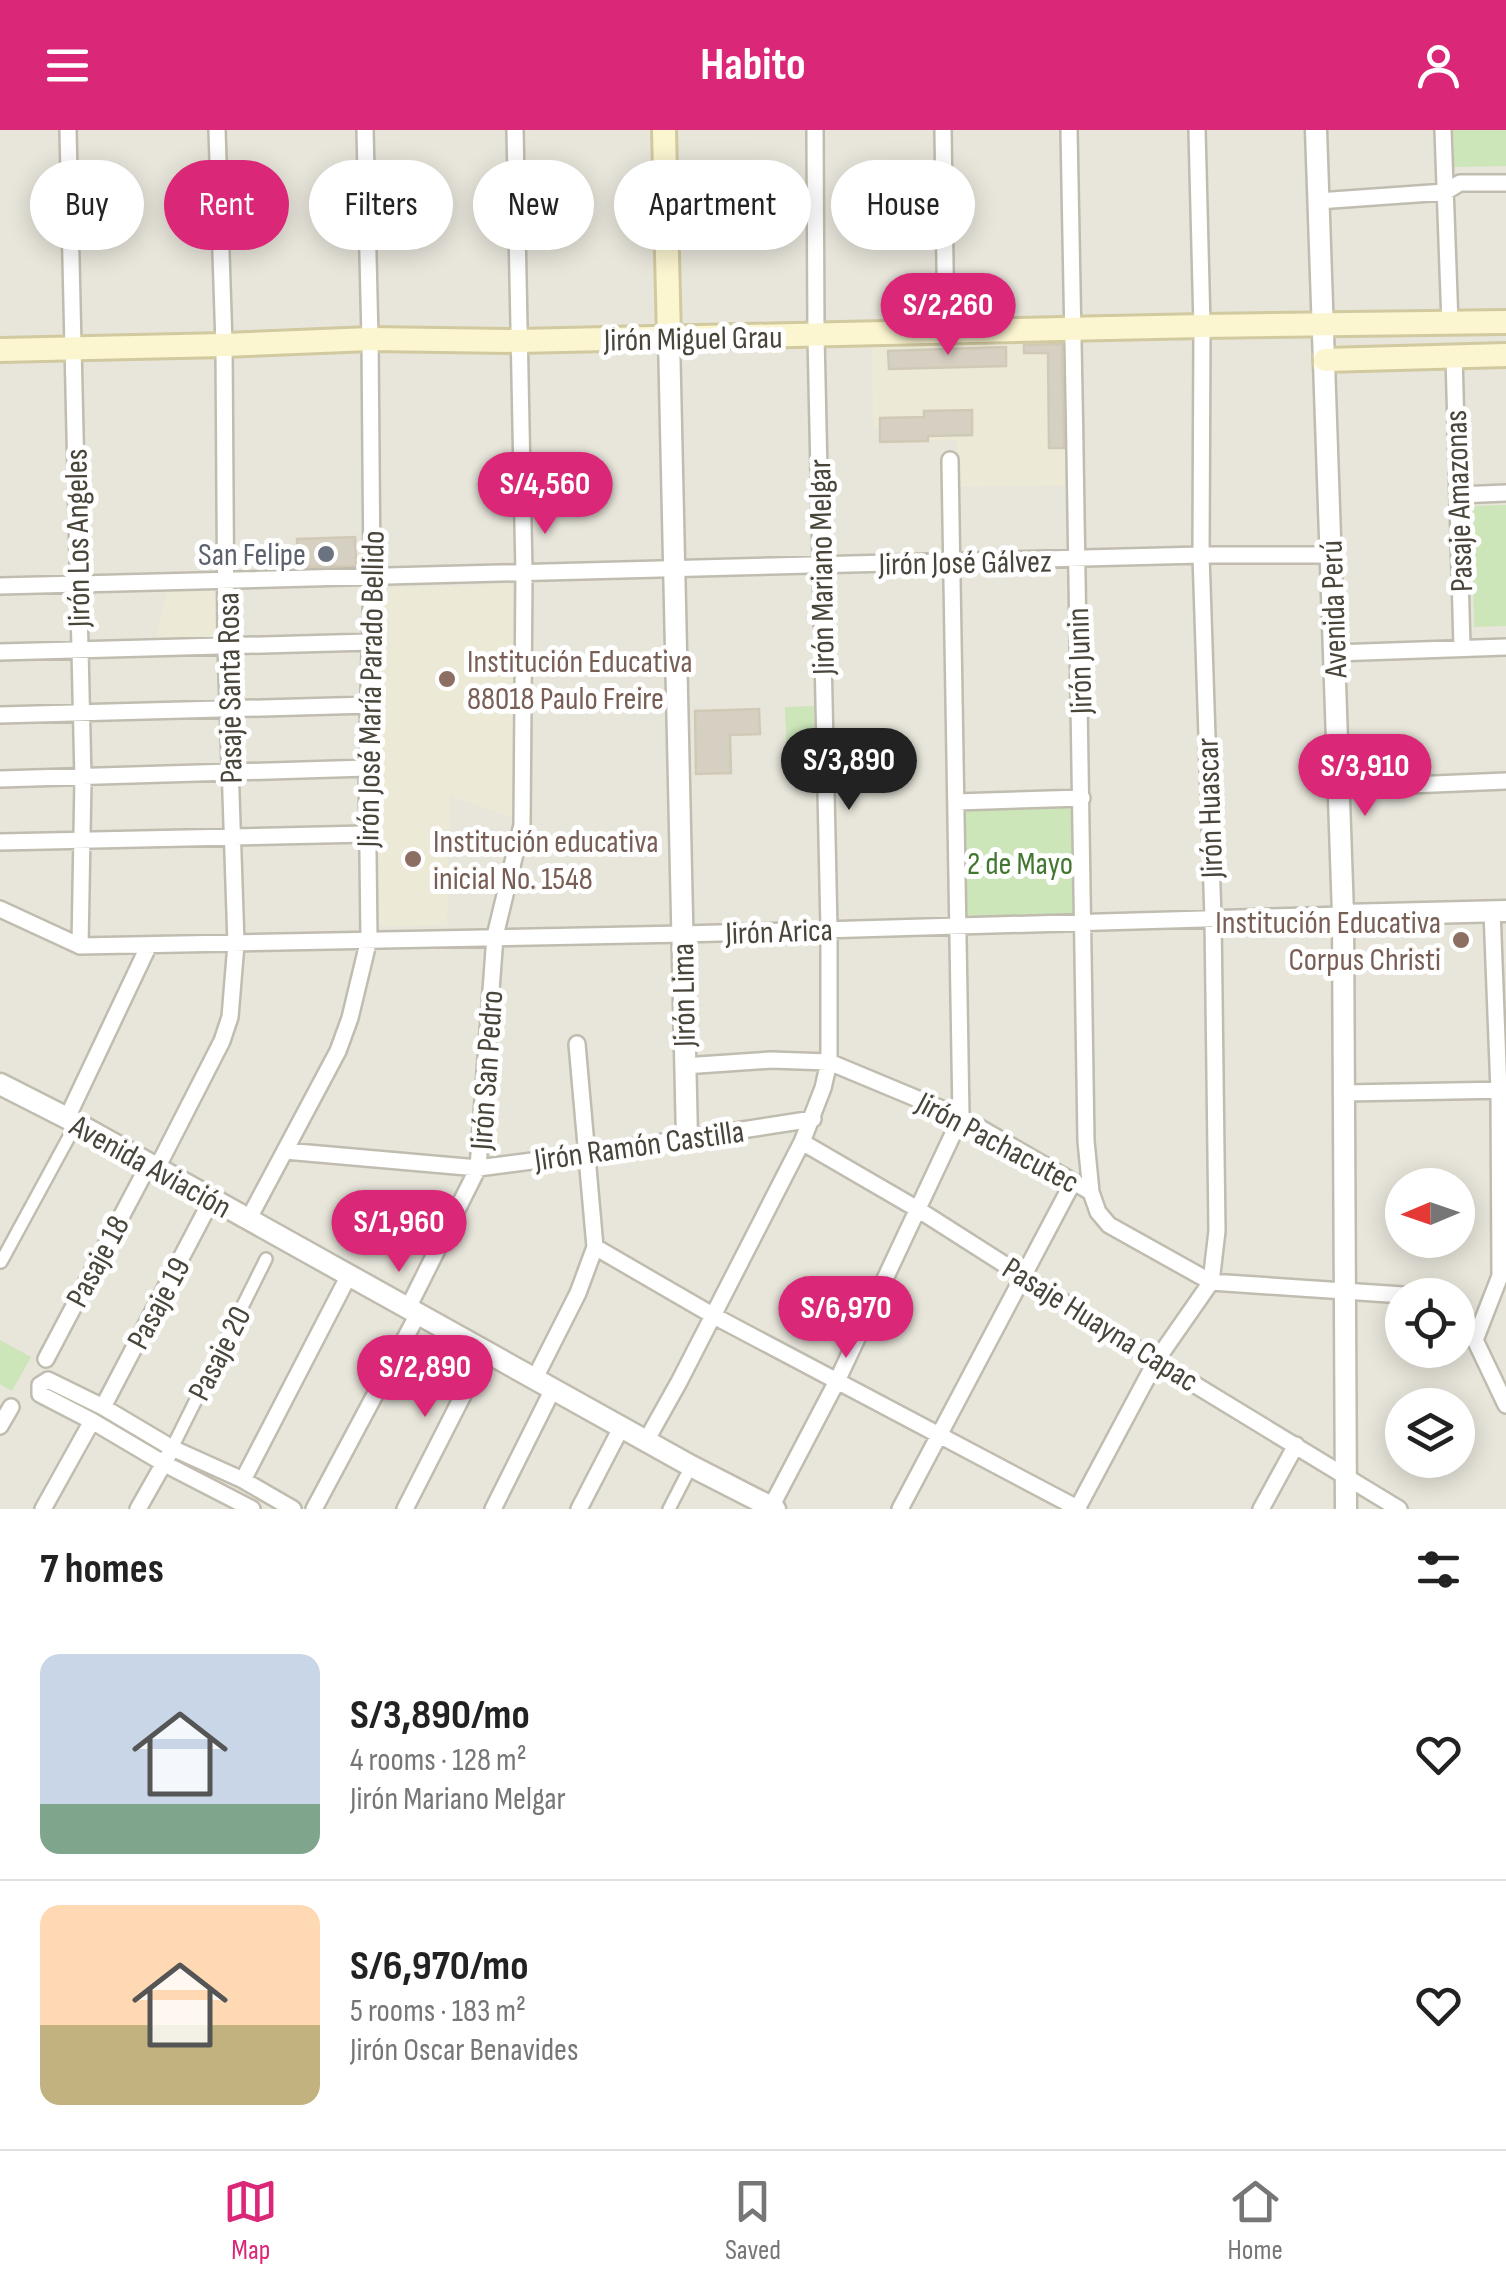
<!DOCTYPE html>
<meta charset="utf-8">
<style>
body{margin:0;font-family:"Sofia Sans Condensed",sans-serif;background:#f6f6f6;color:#222;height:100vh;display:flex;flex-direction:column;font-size:38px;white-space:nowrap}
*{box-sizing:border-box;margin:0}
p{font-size:32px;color:#767676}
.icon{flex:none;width:55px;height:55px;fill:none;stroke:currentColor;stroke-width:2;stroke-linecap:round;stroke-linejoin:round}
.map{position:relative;height:1379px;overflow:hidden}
.drawer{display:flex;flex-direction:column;background:#fff;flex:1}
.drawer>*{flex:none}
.guide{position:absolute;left:30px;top:30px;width:1000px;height:90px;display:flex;gap:20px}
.needle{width:65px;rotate:268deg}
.fabs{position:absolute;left:1385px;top:1038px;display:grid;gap:20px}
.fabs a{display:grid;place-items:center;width:90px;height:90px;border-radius:50%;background:#fff;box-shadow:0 5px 25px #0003;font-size:50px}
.price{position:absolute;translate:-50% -85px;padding:0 22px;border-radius:35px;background:#db2777;color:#fff;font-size:32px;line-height:65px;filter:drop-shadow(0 2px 5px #0008)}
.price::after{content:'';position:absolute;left:50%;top:60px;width:30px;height:22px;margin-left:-15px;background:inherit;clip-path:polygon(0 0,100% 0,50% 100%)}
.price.active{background:#222;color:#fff}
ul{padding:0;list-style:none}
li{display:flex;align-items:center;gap:30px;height:250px;padding:0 40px}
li+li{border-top:2px solid #e0e0e0}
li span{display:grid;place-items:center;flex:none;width:280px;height:200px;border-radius:20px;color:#555}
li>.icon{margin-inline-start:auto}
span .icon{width:120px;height:120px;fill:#fffc;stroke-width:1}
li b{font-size:42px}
h2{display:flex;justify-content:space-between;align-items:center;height:120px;padding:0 40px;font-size:42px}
.pill{padding:0 35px;border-radius:45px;background:#fff;box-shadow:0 5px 25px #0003;font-size:35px;line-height:90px}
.pill.active{background:#db2777;color:#fff}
header{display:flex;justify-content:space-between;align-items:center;height:130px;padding:0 40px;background:#db2777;color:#fff;font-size:45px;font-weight:700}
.tabs{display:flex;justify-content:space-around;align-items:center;height:140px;border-top:2px solid #e0e0e0;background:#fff;font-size:28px;color:#767676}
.tabs a{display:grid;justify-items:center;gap:5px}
.tabs .active{color:#db2777}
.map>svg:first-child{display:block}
.residential{fill:#e8e6db;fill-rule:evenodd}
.education{fill:#ede9d7}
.green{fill:#cce5b9}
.building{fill:#d6d0c2;stroke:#d0c9b6;stroke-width:2.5}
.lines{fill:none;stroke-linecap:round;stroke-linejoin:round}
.pedestrian-casing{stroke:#c0bcaf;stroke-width:16}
.minor-casing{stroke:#c0bcaf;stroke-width:20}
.tertiary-casing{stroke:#c0bcaf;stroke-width:25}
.secondary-casing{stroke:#d1c99f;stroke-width:28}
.pedestrian{stroke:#fff;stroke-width:11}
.minor{stroke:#fff;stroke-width:15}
.tertiary{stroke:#fff;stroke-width:20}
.secondary{stroke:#fbf5d0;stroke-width:22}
.worship-dot{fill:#6b7280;stroke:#fff;stroke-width:4}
.education-dot{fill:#8d6e63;stroke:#fff;stroke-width:4}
.labels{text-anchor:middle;stroke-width:10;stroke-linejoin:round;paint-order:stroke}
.street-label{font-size:32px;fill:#49453a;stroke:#fff}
.worship-label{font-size:32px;fill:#5b616d;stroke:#fff;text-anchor:end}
.education-label{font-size:32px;fill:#785e54;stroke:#fff;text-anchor:start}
.park-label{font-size:32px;fill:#437731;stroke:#fff}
</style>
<header><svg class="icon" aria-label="menu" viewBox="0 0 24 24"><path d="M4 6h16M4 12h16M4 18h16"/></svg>Habito<svg class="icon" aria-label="person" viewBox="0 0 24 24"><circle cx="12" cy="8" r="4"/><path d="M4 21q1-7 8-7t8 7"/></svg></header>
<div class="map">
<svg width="1506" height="1379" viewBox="0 0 1506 1379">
<rect width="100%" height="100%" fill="#f5f3ec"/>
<path class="residential" d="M0,0h1506v1379h-1506zM1402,1055h56v55h-56zM1402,1165h56v55h-56zM1402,1275h56v55h-56z"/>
<path class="education" d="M1065,206l3,149 -110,2 -1,-47 -77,2v-13l-7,-1 -1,-88z
M512,454l4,191 -3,43 -63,-22 -3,129 -66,1 -4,-4 6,-334z
M215,456l2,50 -61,2 11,-49z"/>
<path class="green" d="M1453,0h53v36l-52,1z
M1506,375v121l-32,1 -2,-121z
M814,576l1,53h-28l-2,-52z
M1079,673l3,117 -122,3 -2,-119z
M0,1210l31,17 -19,34 -12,-7z"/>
<path class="building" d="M1062,214l2,104h-15l-1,-95h-24v-8z
M1006,217v19l-117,3 -1,-18z
M972,280v25l-44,1v5l-48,1v-24l44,-1v-6z
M355,407l1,29 -59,1v-28z
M759,579l1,25 -30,1 1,38 -35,1 -1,-63z"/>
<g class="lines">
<defs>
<path id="pedestrian" d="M1,1132l75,-138
M172,1318l94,-189
M669,1379l17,-33"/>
<path id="minor" d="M68,0l15,649 -3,167
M943,0l3,202
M1069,0c6,337 14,674 17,1011l5,51
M1443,0l7,194
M1318,71l127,-9 15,-9h46
M1454,226l8,291
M1458,365l48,-2
M0,456l1201,-31h130
M0,522l370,-10
M1335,523l171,-6
M0,585l370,-10
M0,649l367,-11
M1338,658l168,-7
M956,672l126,-4
M0,712l367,-8
M0,779l80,37 603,-12 660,-19
M684,936l87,-6 58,2 132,55 130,75 7,20 11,13 102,57 192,13
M1345,963l161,-3
M67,988l82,-173
M802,1012l117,68 237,151 243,148
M285,1021l193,17 108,-14 227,-35
M157,1038l65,-127 8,-24 6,-73 -10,-299 -2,-300 -7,-215
M248,1090l90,-169 12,-33 19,-79 -2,-171 5,-191 -2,-238 -5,-209
M595,1117l119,69 365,193
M408,1178l70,-140 17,-232 27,-111 2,-252 -9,-443
M1458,1197l17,13 31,65
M1475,1210l25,-64 -1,-185 -7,-180
M46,1229l103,-195
M535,1248l43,-85 17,-46 -18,-203
M103,1277l109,-208
M0,1296l11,-19
M646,1311l33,-59 123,-240 21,-54 6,-26v-133l-13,-593 -1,-206
M243,1350l105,-203
M771,1377l66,-126 124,-264 -11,-657
M43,1379l49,-88
M138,1379l30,-53
M252,1379l-89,-46 -71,-42 -52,-27v-9l8,-5 55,27 69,41 71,32 50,29
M314,1379l104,-195
M405,1379l80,-157
M493,1379l60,-120
M579,1379l42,-81
M900,1379l173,-327
M1077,1379l79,-148 55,-79 6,-51 -4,-313 -12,-363 1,-229 -5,-196
M1261,1379l35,-64"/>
<path id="tertiary" d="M1316,0l27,785 3,594
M669,208l18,801
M1343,785l163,-4
M0,954l67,34 624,348 84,43"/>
<path id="secondary" d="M664,0l5,208
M0,220l224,-5 146,-6 148,2 684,-15 304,-4
M1325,230l181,-5"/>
</defs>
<use href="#pedestrian" class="pedestrian-casing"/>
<use href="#minor" class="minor-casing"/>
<use href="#tertiary" class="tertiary-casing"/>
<use href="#secondary" class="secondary-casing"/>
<use href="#pedestrian" class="pedestrian"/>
<use href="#minor" class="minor"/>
<use href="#tertiary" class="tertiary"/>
<use href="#secondary" class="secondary"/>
</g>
<circle class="worship-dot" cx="326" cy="424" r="10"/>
<g class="education-dot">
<circle cx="447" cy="549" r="10"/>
<circle cx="413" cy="729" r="10"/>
<circle cx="1461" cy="810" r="10"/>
</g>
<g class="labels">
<g class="street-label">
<text transform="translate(693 208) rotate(-1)" y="11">Jirón Miguel Grau</text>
<text transform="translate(1458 371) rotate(-92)" y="11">Pasaje Amazonas</text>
<text transform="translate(77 408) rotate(-91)" y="11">Jirón Los Angeles</text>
<text transform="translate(965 432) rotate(-1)" y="11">Jirón José Gálvez</text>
<text transform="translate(821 437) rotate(-91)" y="11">Jirón Mariano Melgar</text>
<text transform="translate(1333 479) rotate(-92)" y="11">Avenida Perú</text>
<text transform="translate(1079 531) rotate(-92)" y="11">Jirón Junin</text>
<text transform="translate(229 558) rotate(-91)" y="11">Pasaje Santa Rosa</text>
<text transform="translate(370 559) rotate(-89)" y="11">Jirón José María Parado Bellido</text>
<text transform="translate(1209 678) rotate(-92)" y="11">Jirón Huascar</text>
<text transform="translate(779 801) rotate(-2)" y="11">Jirón Arica</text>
<text transform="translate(683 865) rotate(-91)" y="11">Jirón Lima</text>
<text transform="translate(486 940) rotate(-86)" y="11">Jirón San Pedro</text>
<text transform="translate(998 1012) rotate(28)" y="11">Jirón Pachacutec</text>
<text transform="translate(639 1015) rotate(-8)" y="11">Jirón Ramón Castilla</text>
<text transform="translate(151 1036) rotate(29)" y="11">Avenida Aviación</text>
<text transform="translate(97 1131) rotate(-62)" y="11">Pasaje 18</text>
<text transform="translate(158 1173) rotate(-62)" y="11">Pasaje 19</text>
<text transform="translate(1101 1194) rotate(32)" y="11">Pasaje Huayna Capac</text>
<text transform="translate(219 1223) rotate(-63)" y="11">Pasaje 20</text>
</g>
<g class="worship-label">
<text x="306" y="435">San Felipe</text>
</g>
<g class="education-label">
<text x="467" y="542">Institución Educativa<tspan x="467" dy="37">88018 Paulo Freire</tspan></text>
<text x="433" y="722">Institución educativa<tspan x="433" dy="37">inicial No. 1548</tspan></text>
<text x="1441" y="803" text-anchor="end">Institución Educativa<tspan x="1441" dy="37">Corpus Christi</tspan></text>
</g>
<g class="park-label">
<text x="1020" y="744">2 de Mayo</text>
</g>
</g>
</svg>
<div class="fabs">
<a><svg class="needle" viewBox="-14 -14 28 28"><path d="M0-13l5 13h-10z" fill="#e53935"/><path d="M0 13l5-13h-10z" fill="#767676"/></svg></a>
<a><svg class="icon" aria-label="locate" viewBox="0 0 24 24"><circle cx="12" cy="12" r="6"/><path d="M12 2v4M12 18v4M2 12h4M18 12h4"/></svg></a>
<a><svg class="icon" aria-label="layers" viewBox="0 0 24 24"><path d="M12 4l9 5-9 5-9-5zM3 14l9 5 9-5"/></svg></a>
</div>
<b class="price" style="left:948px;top:228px">S/2,260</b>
<b class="price" style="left:545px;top:407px">S/4,560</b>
<b class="price active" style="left:849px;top:683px">S/3,890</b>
<b class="price" style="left:1365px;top:689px">S/3,910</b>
<b class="price" style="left:399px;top:1145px">S/1,960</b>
<b class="price" style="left:846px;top:1231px">S/6,970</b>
<b class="price" style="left:425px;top:1290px">S/2,890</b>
<div class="guide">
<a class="pill">Buy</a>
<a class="pill active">Rent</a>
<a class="pill">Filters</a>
<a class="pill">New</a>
<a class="pill">Apartment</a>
<a class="pill">House</a>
</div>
</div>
<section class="drawer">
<h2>7 homes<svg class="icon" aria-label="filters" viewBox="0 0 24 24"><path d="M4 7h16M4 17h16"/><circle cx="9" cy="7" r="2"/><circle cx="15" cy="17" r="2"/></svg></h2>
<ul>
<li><span style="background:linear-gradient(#c9d6e8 75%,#7fa58c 0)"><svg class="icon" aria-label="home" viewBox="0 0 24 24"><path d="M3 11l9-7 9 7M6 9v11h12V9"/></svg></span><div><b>S/3,890/mo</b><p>4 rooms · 128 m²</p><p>Jirón Mariano Melgar</p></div><svg class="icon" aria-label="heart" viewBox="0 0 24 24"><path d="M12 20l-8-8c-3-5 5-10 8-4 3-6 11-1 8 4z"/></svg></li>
<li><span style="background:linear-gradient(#ffd9b3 60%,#c2b280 0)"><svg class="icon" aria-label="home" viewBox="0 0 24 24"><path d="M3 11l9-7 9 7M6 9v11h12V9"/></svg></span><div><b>S/6,970/mo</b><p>5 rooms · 183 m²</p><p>Jirón Oscar Benavides</p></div><svg class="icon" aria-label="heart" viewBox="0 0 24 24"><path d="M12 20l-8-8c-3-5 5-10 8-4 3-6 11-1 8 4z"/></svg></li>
</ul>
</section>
<nav class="tabs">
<a class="active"><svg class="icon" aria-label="map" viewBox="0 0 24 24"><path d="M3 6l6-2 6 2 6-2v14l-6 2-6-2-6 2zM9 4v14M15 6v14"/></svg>Map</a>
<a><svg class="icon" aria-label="saved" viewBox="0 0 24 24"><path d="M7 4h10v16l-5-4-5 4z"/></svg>Saved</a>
<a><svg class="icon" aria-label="home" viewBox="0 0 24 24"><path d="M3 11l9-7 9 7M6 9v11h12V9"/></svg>Home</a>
</nav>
